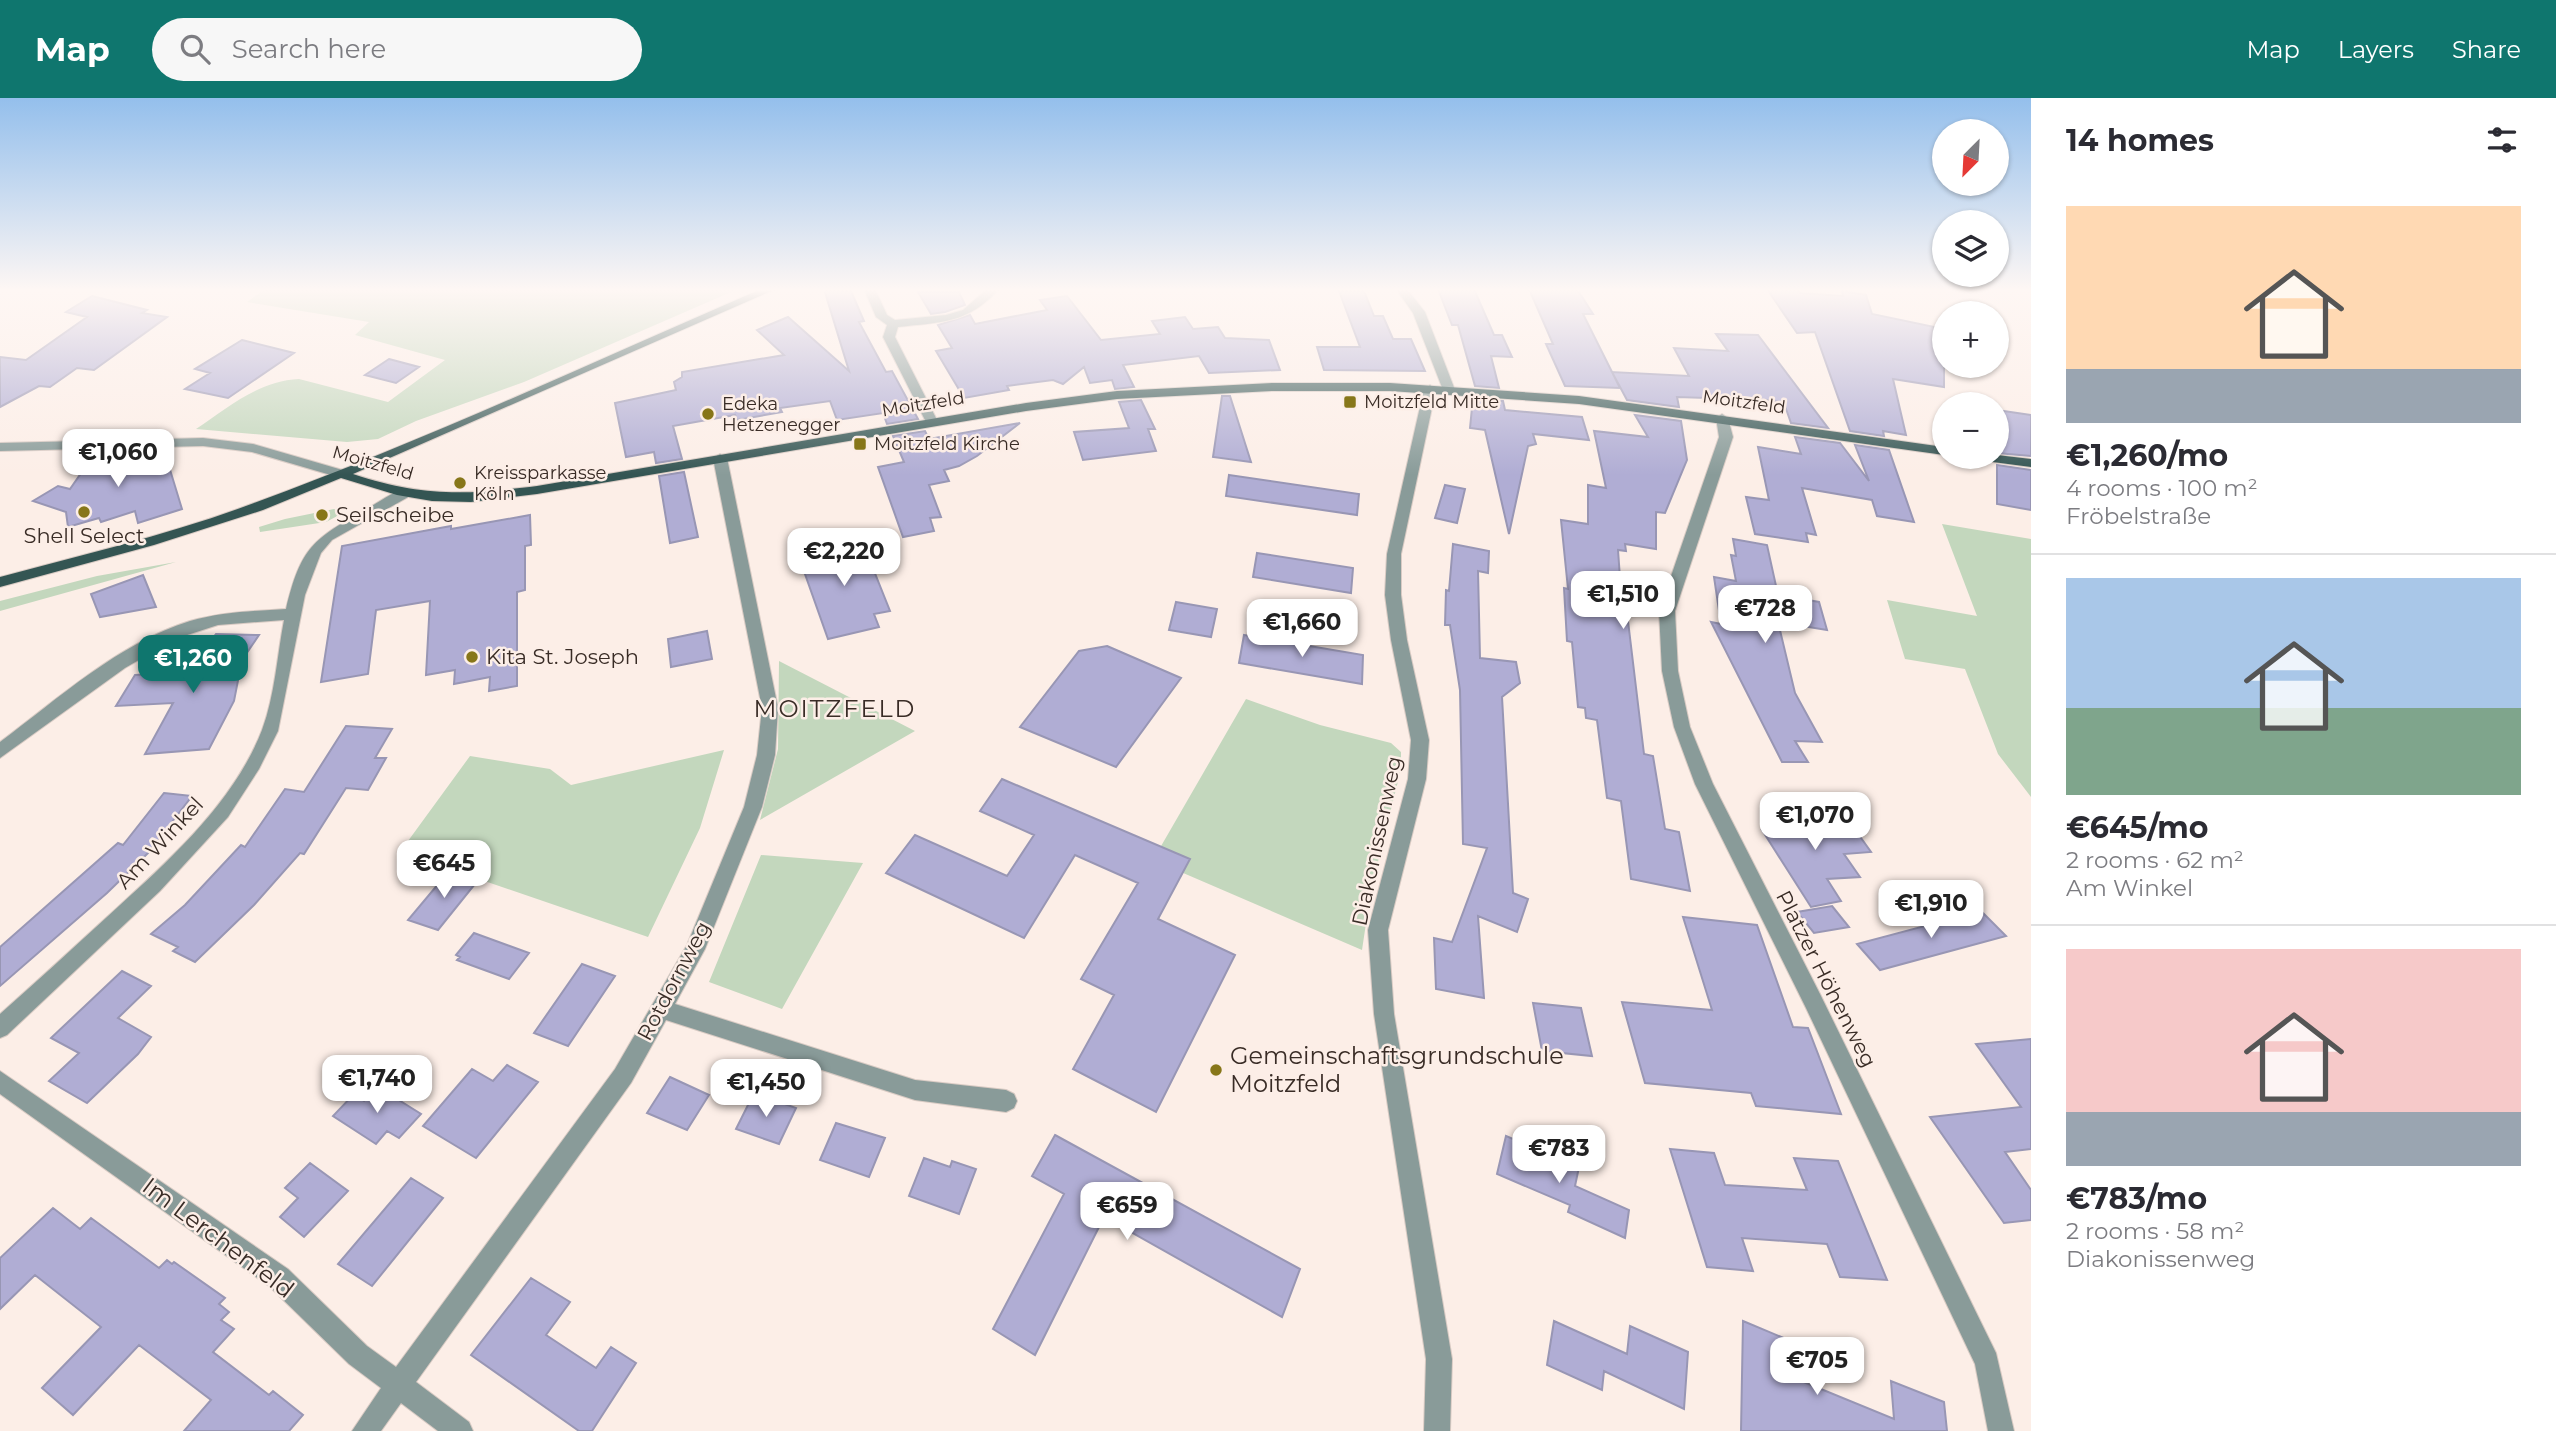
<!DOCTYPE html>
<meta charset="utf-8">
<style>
body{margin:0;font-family:Montserrat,sans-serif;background:#f7f7f7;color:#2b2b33;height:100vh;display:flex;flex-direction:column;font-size:26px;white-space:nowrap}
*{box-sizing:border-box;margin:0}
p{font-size:23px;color:#7c7c81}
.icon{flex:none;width:38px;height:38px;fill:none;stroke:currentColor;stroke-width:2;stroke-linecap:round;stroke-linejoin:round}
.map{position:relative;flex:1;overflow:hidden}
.details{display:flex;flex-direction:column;background:#fff;width:525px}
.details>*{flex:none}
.needle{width:46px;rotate:204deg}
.buttons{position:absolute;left:1932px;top:21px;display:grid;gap:14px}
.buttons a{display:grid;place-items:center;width:77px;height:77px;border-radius:50%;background:#fff;box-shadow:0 2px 5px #0004;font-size:35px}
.price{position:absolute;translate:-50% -60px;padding:0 16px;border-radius:14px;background:#fff;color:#222;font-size:23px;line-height:46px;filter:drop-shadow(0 2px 4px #0008)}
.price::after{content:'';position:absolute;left:50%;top:42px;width:21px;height:16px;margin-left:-10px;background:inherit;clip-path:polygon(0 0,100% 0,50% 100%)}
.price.selected{background:#0f766e;color:#fff}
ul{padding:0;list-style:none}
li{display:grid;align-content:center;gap:14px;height:371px;padding:0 35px}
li+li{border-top:2px solid #e1e1e2}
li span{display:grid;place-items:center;height:217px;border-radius:0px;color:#555}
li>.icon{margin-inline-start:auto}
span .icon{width:126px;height:126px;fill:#fffc;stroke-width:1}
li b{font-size:30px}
h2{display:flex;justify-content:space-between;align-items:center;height:84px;padding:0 35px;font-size:30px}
header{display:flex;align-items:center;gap:42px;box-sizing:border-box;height:98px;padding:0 35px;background:#0f766e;color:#fff}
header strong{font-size:33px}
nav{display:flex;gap:38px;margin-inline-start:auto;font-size:24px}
.search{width:490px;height:63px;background:#f7f7f7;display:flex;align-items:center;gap:18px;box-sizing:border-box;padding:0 24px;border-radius:38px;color:#7c7c81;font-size:26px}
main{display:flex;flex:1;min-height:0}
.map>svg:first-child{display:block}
.green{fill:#c3d7bd}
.building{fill:#b0add4;stroke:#9896b4;stroke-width:2}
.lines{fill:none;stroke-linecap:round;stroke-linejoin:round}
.minor-casing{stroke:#d9cbc4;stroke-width:2}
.major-casing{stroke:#d9cbc4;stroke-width:2}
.minor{fill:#899b99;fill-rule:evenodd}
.major{fill:#345553;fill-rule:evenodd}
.poi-dot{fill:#877619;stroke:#fceee7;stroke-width:2.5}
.labels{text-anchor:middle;stroke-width:5;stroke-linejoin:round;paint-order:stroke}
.far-poi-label{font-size:18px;fill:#392c26;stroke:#fceee7;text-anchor:start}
.far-street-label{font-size:18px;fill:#392c26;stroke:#fceee7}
.poi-label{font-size:21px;fill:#392c26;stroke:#fceee7;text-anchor:start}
.street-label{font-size:21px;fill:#392c26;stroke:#fceee7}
.quarter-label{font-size:24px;letter-spacing:2px;fill:#392c26;stroke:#fceee7}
.near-poi-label{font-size:24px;fill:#392c26;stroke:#fceee7;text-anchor:start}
.near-street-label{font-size:24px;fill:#392c26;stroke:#fceee7}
</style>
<header>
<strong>Map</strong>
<div class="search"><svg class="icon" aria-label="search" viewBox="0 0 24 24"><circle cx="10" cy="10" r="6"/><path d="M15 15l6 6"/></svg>Search here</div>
<nav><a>Map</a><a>Layers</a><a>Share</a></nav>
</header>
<main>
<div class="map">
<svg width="2031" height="1333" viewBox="0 0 2031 1333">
<rect width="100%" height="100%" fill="#fceee7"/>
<path class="green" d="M265,191h473l-214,93 -108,39 -38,18 -31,3 -151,-13c33,-22 62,-48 103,-50l89,23 57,-42 -90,-25 14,-13 -122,-20z
M334,411l9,4 -17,9 -66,10 -1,-5 26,-8z
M1942,426l89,15v258l-33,-43 -33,-85 -60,-10 -18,-59 90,16z
M176,464l-176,49v-10l97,-25z
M779,563l136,70 -155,89 18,-71z
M1246,601l74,26 71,18 10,9v17l-30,121 -9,60 -209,-90z
M724,652l-24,78 -52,109 -248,-85 70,-96 80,13 21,16z
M761,757l102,8 -81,146 -73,-27z"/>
<path class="building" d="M824,191l27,2 13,30 -5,1 27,50 6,-1 26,48 -31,5 -4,-11 -46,7 -7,-19 -50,7 2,4 -45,8 -2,-5 -62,11 9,33 -26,4 -2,-11 -28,5 -11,-54 61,-13 -2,-8 8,-5v-5l102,-17 -27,-25 31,-13 61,54z
M1438,191h36l20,46h8l10,22 -21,-1 8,32 -24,-2 -17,-61h-6z
M1529,191h48l16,25h-10l37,74 -55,-2 -19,-42h7z
M1767,191h30l3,4 43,3 -1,-5 24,4 6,19 72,15v58l-51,-8 13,56 -23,-4 1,5 -34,-5 -35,-99 -18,1z
M1339,193h25l10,25h9l10,23h18l14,32 -101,-1 -7,-23h43z
M918,194h41l6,13 -20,7 -14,2z
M92,198l55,14 -5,3 25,4 -73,53 -17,-2 -27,19 -11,-1 -39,21v-50l26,3 61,-43 -21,-5z
M1067,198l34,44 59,-6 -8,-13 33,-4 8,12 25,-2 7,11 44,2 11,30 -71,3 -10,-17 -76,9 11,22 -19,2 -3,-9 -22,3 -6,-16 -21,17 -10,-4 -46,6 2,4 -45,8 -28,-47 16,-3 -14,-23 32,-10 5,9 72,-14 -7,-10z
M1716,236l42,1 70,93 -37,-5 -7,-20 -15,-3 -92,-3 2,10 -52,-7 -15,-28 77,4 -15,-28 54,3z
M242,242l52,13 -66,45 -43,-9 25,-16 -15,-4z
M389,261l30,8 -23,16 -31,-8z
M1222,298h8l21,66 -38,-5z
M1141,302l14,29h-7l8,22 -73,9 -9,-28 55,-4 -10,-26z
M1478,302l25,1 2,9 77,7 7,23 -56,-6 3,10 -8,2 -19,88 -24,-104 -15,-2 2,-20h8z
M1997,312l34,5v41l-34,-3z
M1635,317l46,6 6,39 -22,53 -9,-1v37l-31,-5 1,7 -8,-1 5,70 5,1 16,133 9,2 12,73 14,3 11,59 -59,-12 -10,-78 -14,-3 -10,-78 -11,-2 -1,-10 -7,-1 -6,-65 -5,-1 -3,-53 4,1 -7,-69 27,4v-39l18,3 -12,-57 54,6z
M1020,325l-43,33 -18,10 -15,4 5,11 -20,4 12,32 -11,1 4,13 -31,6 -25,-70 26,-5 -11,-26 32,-5 4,8z
M1795,339l45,6 29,38 -14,-36 34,5 25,72 -37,-6 -5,-16 -70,-12 14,47 -10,-2 2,9 -53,-8 -9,-37 23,3 -11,-53 43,7z
M164,352l18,59 -44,14 -3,-12 -34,11 -2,-4 -31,9 -2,-15 -33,-11 25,-15 12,3 23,-33z
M1997,367l34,5v40l-34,-6z
M684,374l14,65 -28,6 -11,-67z
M1229,377l130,19 -2,21 -131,-19z
M1445,387l20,4 -8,34 -22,-5z
M530,417l1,30 -6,1v44l-8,2v94l-28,5 1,-14 -36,7 1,-14 -29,5 4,-74 -54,9 -8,64 -47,8 21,-136 109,-20v3z
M1733,441l34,6 11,50 41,7 8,28 -49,-8 17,71 27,49 -27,-1 13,21h-26l-71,-140 10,2 -7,-47 22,4 -5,-26 5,1z
M837,442l4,11 23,-5 26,65 -16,3 5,13 -51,12 -28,-79 8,-2 -4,-11z
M1453,446l36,7 -1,22 -10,-2 2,87 36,4 4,21 -18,14 11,196 15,6 -11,33 -39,-16 6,82 -48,-9 -2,-51 18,4 35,-94 -24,-4 -3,-154 -10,-65h-5l1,-35 3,1z
M1257,455l96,15 -2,25 -98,-16z
M143,477l13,32 -56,10 -9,-23z
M1176,504l41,7 -6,28 -42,-7z
M707,533l5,28 -41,8 -3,-28z
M216,536l43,1 -17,25 -8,41 -25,48 -64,5 28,-51 -57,3 19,-31 19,-1 4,-5 33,-2z
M1244,537l119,20 -1,29 -123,-21z
M1107,548l74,32 -65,89 -96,-40 59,-76z
M346,628l46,3 -17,29h11l-18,32 -22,-2 -42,66 -4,-1 -46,52 -59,57 -22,-11 5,-4 -27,-13 34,-29 56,-60 4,2 40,-58 19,3z
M1002,681l188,80 -32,60 77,36 -79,157 -83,-43 41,-74 -33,-16 57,-96 -63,-28 -51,83 -138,-65 29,-38 92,41 27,-41 -54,-24z
M164,695l28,3 -44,57 -41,40 -107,93v-39l118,-104 5,2z
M1809,706l15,22 27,-2 20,28 -27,2 16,23 -33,2 14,22 -30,6 -49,-77 29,-2 -15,-22z
M450,772l29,9 -41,51 -30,-10z
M1832,808l17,21 -35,6 -17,-21z
M1981,813l25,25 -126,34 -23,-26z
M1683,819l74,8 36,102 15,1 33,86 -85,-8 -5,-13 -106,-10 -23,-81 90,8z
M474,835l55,20 -20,26 -52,-19 3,-3 -4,-2z
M582,866l33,12 -47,70 -34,-13z
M122,873l29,15 -33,32 33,19 -13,17 -51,49 -38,-22 30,-28 -28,-15z
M1533,905l48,5 11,48 -50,-5z
M2031,941v110l-26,3 26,38v30l-27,3 -74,-106 91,-10 -45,-63z
M507,967l31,17 -62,76 -53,-32 49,-57 21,12z
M670,979l39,18 -22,35 -40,-17z
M378,989l43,27 -22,24 -12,-7 -11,13 -43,-28 21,-22 10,7z
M754,995l42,15 -17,36 -43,-15z
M836,1025l49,15 -16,39 -49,-17z
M1055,1037l245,134 -18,48 -178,-100 -69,138 -42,-26 71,-135 -32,-18z
M1506,1038l73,31 -4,19 54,24 -4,28 -57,-26 2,-7 -73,-31z
M1670,1051l44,4 11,32 82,5 -13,-32 44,3 49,119 -47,-3 -13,-33 -85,-6 11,33 -46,-4z
M924,1060l26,9 2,-6 24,8 -17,45 -50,-18z
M310,1065l38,28 -44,46 -24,-20 18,-19 -13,-10z
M411,1080l32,20 -71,88 -34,-22z
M53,1110l27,21 11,-11 68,50 8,-8 5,4 2,-2 51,36 -6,6 10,8 -8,8 13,9 -21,23 56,43 4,-4 30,24 -14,16h-105l27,-31 -72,-55 -66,70 -31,-27 59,-61 -66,-52 -35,34v-51z
M531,1180l39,24 -24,33 50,33 15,-21 25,16 -44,68h-13l-108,-76z
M1554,1223l73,33 3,-28 58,26 -4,57 -80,-38 -2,19 -55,-25z
M1743,1223l50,21 1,36 100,41 -3,-38 53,21 3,29h-206z"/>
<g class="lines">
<defs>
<path id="minor" d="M864,191h11l12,26 8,5 51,-5 17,-5 24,-21h12c-31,35 -58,33 -101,38l-3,10 43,85 -1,3h-10l-1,-3 -43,-85 4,-12 -11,-8z
M1396,191h11l18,23 30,78 -2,3h-8l-2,-3 -30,-77z
M1430,287l6,4 -35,165v41l6,45 22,100 -3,39 -38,151 6,84 58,345 -2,72h-26l2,-72 -52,-345 -6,-84 40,-151 3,-39 -20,-100 -6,-45 2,-41 37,-165z
M1722,316l6,4 5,19 -58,174 3,60 12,56 23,57 107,210 176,359 18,78h-26l-13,-67 -169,-356 -111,-224 -21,-57 -12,-56 -3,-60 60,-174 -3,-19z
M203,340l50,6 93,27 2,3 -7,4 -89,-26 -49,-6 -203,5v-8z
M720,356l7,4 51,250 -3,47 -13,52 -57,142 -30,55 240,76 91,10 8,4 3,7 -3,7 -8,4 -91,-12 -249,-80 -35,63 -215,299 53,40 4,9h-35l-37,-28 -20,28h-29l29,-43 -32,-24 -79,-77 -270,-193v-23l288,198 79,77 29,21 219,-298 72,-124 57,-138 13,-52 5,-47 -49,-250z
M405,391l7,4 -2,3 -78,44 -11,13 -16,42 -27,136 -19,38 -31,48 -68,74 -153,144 -7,3v-24c36,-32 71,-64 107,-97 58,-53 126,-112 155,-187 13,-35 15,-74 22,-110l-66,5 -43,14 -50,29 -125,90v-16c59,-44 119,-99 190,-121 32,-9 64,-10 96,-12 15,-62 27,-70 81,-100 12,-7 25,-17 38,-20z"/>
<path id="major" d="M761,191h15l-423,185c70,23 112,21 184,12l489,-83 91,-12 155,-8h118l189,13 365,51v8l-365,-51 -189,-13h-118l-155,8 -91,12 -489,83 -66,8 -39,-1 -35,-6 -56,-17 -78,32 -109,35 -154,42v-10c85,-23 172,-43 254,-74 172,-63 339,-141 507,-214z
M1997,357l34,4v8l-46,-6 -7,-4h19z"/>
</defs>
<use href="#minor" class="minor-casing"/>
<use href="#major" class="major-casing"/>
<use href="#minor" class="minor"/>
<use href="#major" class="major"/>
</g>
<linearGradient id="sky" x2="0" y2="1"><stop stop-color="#94bfec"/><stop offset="0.51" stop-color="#fef7f4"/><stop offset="1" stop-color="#fef7f4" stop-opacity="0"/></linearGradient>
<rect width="2031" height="377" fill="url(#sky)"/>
<g class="poi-dot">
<rect x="1343" y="297" width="14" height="14" rx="3.5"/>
<circle cx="708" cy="316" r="7"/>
<rect x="853" y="339" width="14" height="14" rx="3.5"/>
<circle cx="460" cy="385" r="7"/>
<circle cx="84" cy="414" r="7"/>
<circle cx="322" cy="417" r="7"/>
<circle cx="472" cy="559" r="7"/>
<circle cx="1216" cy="972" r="7"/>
</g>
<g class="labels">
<g class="far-poi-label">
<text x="1364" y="310">Moitzfeld Mitte</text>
<text x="722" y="312">Edeka<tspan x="722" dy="21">Hetzenegger</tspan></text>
<text x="874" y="352">Moitzfeld Kirche</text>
<text x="474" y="381">Kreissparkasse<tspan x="474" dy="21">Köln</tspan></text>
</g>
<g class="far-street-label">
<text transform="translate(1744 304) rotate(8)" y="6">Moitzfeld</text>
<text transform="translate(923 306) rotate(-9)" y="6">Moitzfeld</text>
<text transform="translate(373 365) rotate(16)" y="6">Moitzfeld</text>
</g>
<g class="poi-label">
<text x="336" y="424">Seilscheibe</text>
<text x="84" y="445" text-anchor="middle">Shell Select</text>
<text x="486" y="566">Kita St. Joseph</text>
</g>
<g class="street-label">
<text transform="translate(1377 743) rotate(-78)" y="7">Diakonissenweg</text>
<text transform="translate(160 745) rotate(-47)" y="7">Am Winkel</text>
<text transform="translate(1826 881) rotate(63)" y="7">Platzer Höhenweg</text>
<text transform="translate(674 883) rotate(-62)" y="7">Rotdornweg</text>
</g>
<g class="quarter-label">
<text x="835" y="619">MOITZFELD</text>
</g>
<g class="near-poi-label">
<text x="1230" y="966">Gemeinschaftsgrundschule<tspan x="1230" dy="28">Moitzfeld</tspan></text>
</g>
<g class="near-street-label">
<text transform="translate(218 1140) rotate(37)" y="8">Im Lerchenfeld</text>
</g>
</g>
</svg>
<div class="buttons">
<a><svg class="needle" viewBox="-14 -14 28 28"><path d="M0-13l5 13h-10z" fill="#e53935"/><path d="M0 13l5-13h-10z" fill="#7c7c81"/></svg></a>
<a><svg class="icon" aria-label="layers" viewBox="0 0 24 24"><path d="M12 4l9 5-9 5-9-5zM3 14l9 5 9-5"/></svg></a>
<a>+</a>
<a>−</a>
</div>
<b class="price" style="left:118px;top:391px">€1,060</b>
<b class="price" style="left:844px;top:490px">€2,220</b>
<b class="price" style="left:1623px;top:533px">€1,510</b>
<b class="price" style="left:1765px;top:547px">€728</b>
<b class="price" style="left:1302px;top:561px">€1,660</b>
<b class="price selected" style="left:193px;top:597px">€1,260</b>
<b class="price" style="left:1815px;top:754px">€1,070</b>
<b class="price" style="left:444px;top:802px">€645</b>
<b class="price" style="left:1931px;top:842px">€1,910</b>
<b class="price" style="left:377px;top:1017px">€1,740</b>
<b class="price" style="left:766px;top:1021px">€1,450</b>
<b class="price" style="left:1559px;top:1087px">€783</b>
<b class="price" style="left:1127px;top:1144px">€659</b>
<b class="price" style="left:1817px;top:1299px">€705</b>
</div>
<section class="details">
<h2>14 homes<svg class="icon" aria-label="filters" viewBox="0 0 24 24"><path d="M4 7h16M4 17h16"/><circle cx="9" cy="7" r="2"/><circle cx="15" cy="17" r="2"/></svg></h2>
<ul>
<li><span style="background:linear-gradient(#ffd9b3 75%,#9aa5b1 0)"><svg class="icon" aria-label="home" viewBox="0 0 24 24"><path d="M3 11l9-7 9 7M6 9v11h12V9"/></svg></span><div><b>€1,260/mo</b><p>4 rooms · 100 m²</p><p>Fröbelstraße</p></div></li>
<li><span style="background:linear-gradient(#a9c7e8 60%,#7fa58c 0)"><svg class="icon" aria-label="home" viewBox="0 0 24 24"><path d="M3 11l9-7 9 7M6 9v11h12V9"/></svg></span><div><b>€645/mo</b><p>2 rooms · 62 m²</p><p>Am Winkel</p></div></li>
<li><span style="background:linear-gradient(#f6c9c9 75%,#9aa5b1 0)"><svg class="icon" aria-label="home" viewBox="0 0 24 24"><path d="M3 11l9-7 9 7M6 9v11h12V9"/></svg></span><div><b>€783/mo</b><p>2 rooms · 58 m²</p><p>Diakonissenweg</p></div></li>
</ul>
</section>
</main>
